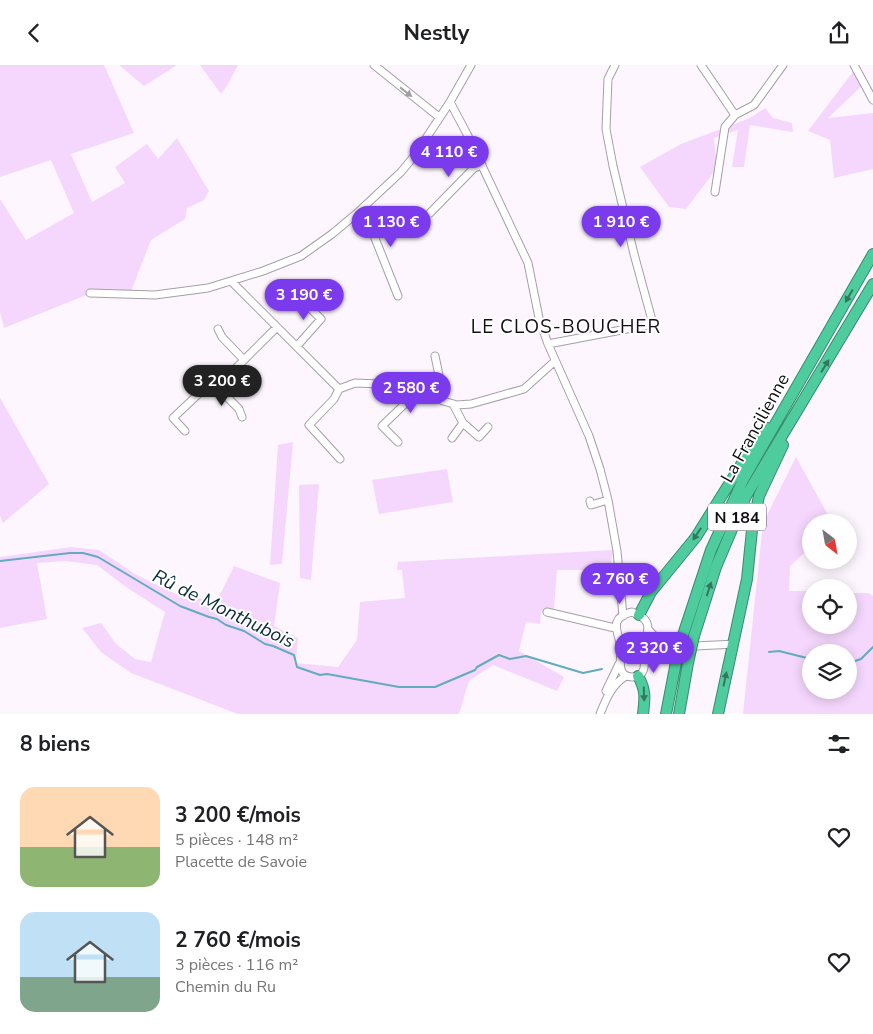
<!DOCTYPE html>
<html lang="fr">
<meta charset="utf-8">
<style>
body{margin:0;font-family:"Nunito Sans",sans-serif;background:#f2f2f2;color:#202124;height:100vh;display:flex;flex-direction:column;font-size:19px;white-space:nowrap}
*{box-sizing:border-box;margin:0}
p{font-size:16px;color:#757577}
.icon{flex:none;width:28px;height:28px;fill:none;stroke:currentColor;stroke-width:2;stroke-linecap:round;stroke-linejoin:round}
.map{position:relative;height:649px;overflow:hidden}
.sheet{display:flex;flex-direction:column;background:#fff;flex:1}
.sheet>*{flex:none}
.needle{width:32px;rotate:149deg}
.fabs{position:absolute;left:802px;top:449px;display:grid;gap:10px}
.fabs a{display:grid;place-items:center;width:55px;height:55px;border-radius:50%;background:#fff;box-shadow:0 2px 12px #0003;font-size:25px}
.price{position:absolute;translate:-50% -42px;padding:0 11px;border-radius:18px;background:#7c3aed;color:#fff;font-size:16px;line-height:32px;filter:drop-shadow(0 1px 2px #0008)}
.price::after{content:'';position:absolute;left:50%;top:30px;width:15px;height:11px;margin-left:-8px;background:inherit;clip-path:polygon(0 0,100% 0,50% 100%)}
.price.selected{background:#222;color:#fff}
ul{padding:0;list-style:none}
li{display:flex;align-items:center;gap:15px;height:125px;padding:0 20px}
li span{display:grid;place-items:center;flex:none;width:140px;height:100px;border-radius:15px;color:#555}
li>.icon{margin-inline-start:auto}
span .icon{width:60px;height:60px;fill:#fffc;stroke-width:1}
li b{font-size:21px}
h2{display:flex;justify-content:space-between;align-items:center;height:60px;padding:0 20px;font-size:21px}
header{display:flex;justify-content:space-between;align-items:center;height:65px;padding:0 20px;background:#fff;font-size:22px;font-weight:700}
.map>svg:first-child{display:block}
.green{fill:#f5d7fd;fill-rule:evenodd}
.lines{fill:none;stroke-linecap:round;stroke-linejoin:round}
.stream{stroke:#63abbe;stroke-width:2}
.minor-casing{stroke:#a59fa7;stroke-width:9}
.highway-casing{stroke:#3a8a6d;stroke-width:12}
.minor{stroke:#fff;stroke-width:7}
.highway{stroke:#4fcc9e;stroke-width:10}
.highway-bridge-casing{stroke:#3a8a6d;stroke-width:12;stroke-linecap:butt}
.highway-bridge{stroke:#4fcc9e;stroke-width:10}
.oneway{fill:#a19fa1}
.oneway2{fill:#34775f}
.labels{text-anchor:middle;stroke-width:4;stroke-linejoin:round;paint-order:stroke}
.shield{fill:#fff;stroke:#5a585a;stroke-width:1}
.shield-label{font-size:16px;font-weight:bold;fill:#131013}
.street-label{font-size:18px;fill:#131013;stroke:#fff}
.neighbourhood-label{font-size:19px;letter-spacing:1px;fill:#131013;stroke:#fff}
.water-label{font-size:19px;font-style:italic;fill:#0a2e37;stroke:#fff}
</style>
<header><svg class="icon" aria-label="back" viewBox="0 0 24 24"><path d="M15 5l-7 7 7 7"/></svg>Nestly<svg class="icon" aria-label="share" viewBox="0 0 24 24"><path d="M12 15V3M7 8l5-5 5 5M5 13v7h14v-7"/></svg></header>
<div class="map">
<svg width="873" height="649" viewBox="0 0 873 649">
<rect width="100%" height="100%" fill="#fdf6ff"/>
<path class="green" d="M0,0h104l30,68 -63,21 21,48 33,-19 -10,-16 32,-23 11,15 19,-21 32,53 -5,9 -17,8 -2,11 -34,21 -21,54h-41l-85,34 -4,-16v-113l26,41 48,-27 -23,-53 -51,17z
M119,0h58l-33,21z
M200,0h38l-11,21 -6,8z
M856,3l8,16 -36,34 45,-5v56l-39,9 -4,-38 -22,-9z
M765,43l8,10 19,5 1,9 -43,-7 -6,42h-12l6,-37 -24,8 3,30 -31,41 -17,-2 -29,-40 41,-23 69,-26z
M0,333l49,86 -46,39 -3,-8z
M293,377l-11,122 -12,1 8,-120z
M796,392l36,65 -21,1v24l-21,19 -1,25h22v34h38v-32h19l5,3v118h-130l20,-191zM811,588h38v37h-38z
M447,404l6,33 -74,12 -7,-34z
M319,419l-8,96 -11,-2 -1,-93z
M71,482l28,3 36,24 43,21 39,6 17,-35 46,17 -6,43 24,12 -2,25 42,4 19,-27 3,-38 45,-4 -3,-28h-5l1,-8 215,-12 -3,20h-53l-3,39 -13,2 -1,13 -14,-2 -7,29 45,26 -7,14 -64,-26 -24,16 -10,33h-221l-107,-41 -30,-21 -19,-24 19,-5 15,21 19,15 16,3 14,-50 -39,-25 -29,-22 -32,-4 -28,2 10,56 -47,9v-71z"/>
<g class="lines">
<path class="stream" d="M0,496l70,-8h13l15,4 82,49 29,11 8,2 9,6 18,6 21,13 8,2 21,9 3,12 23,8 7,-1 72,13h36l40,-17 2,-3 22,-12 11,4 16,-3 57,17 19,-4
M769,587l10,-1 32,8
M849,598l12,-4 12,-12"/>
<defs>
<path id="minor" d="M374,0l65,52
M701,0l34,50
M854,0l19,35
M450,37l17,32 61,129 11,55 9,26 41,92 11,33 8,31 9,51 6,65
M715,127l10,-65 10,-12 19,-10 29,-40
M363,143l35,88
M430,148l44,-45 8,-3
M232,217l107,107 16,-6 52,2 16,5 20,11 14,4 14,-1 53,-15 31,-28
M90,228l65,2 53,-7 55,-17 38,-15 31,-22 24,-20 45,-42 14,-17 35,-53 21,-37
M218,264l4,8 22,23
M548,279l105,-20 -19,-70 -21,-88 -7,-37 2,-50 7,-14
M297,281l24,-27 -23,-23
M217,322l22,22 3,8
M339,324l-5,10 -25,26 31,34
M434,331l6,-16 -5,-24
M463,358l16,14 9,-10
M185,366l-12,-13 35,-33 9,2 60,-60
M452,373l11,-15 -10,-19
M398,377l-16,-16 31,-30 2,-9
M590,436l1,4 17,-5
M547,547l68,16
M632,547c6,3 12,4 15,11 3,8 -2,15 -3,23 -1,11 6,31 -12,31 -16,0 -11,-19 -11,-28 -1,-15 -15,-31 11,-37z
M648,564l9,10 15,10
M645,594c25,-15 60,-13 88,-15
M606,626l13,-27
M600,649c6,-15 12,-30 26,-38"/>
<path id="highway" d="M639,550l12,-23 45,-55 58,-93 13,-16
M683,570l28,-85 32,-70 130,-226
M694,571l22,-69 30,-71 127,-212
M638,611c8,14 7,22 5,38
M666,649l11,-57
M679,649l9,-51
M718,649l29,-135 5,-49 7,-34 24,-51"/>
</defs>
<use href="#minor" class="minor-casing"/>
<use href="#highway" class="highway-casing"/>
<use href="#minor" class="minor"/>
<use href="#highway" class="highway"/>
<defs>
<path id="highway-bridge" d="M677,592l6,-22
M688,598l6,-27"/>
</defs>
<use href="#highway-bridge" class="highway-bridge-casing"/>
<use href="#highway-bridge" class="highway-bridge"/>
</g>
<defs><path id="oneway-solid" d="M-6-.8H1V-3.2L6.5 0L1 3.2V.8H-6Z" transform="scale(1.25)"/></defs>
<use class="oneway" href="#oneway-solid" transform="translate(406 27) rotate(38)"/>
<g class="oneway2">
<use href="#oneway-solid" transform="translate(849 231) rotate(120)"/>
<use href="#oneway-solid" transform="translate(825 301) rotate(-58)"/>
<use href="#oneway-solid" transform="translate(697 469) rotate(124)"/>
<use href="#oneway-solid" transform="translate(709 524) rotate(-72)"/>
<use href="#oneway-solid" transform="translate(725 614) rotate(-78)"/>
<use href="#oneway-solid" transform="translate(644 629) rotate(88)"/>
</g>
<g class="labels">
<rect class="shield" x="708" y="438.5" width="58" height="27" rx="4"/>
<g class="shield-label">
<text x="737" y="458">N 184</text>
</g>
<g class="street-label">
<text transform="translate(755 363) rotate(-61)" y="6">La Francilienne</text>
</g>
<g class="neighbourhood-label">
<text x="566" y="268">LE CLOS-BOUCHER</text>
</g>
<g class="water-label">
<text transform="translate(224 543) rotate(26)" y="7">Rû de Monthubois</text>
</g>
</g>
</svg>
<div class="fabs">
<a><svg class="needle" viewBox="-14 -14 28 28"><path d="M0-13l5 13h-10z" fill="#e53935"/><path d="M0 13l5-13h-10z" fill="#757577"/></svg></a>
<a><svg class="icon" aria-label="locate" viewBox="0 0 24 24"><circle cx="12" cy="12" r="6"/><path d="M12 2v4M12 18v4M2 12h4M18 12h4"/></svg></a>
<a><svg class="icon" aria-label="layers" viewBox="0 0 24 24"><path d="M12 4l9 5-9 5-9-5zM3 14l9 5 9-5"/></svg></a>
</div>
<b class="price" style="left:449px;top:113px">4 110 €</b>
<b class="price" style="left:391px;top:183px">1 130 €</b>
<b class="price" style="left:621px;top:183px">1 910 €</b>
<b class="price" style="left:304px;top:256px">3 190 €</b>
<b class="price selected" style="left:222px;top:342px">3 200 €</b>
<b class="price" style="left:411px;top:349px">2 580 €</b>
<b class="price" style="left:620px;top:540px">2 760 €</b>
<b class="price" style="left:654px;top:609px">2 320 €</b>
</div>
<section class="sheet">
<h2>8 biens<svg class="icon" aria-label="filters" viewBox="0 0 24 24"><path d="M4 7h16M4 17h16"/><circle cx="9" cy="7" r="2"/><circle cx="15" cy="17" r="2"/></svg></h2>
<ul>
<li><span style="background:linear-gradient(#ffd9b3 60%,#8fb573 0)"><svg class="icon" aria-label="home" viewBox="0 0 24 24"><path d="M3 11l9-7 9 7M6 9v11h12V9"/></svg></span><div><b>3 200 €/mois</b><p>5 pièces · 148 m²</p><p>Placette de Savoie</p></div><svg class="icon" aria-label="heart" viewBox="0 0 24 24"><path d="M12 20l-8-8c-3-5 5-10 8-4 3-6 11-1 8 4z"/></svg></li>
<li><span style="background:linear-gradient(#bfe0f5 65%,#7fa58c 0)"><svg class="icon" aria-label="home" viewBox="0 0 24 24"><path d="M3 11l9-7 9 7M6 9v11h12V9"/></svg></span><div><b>2 760 €/mois</b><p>3 pièces · 116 m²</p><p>Chemin du Ru</p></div><svg class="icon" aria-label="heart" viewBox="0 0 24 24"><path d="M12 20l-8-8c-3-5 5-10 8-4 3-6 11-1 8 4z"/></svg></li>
</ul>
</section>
